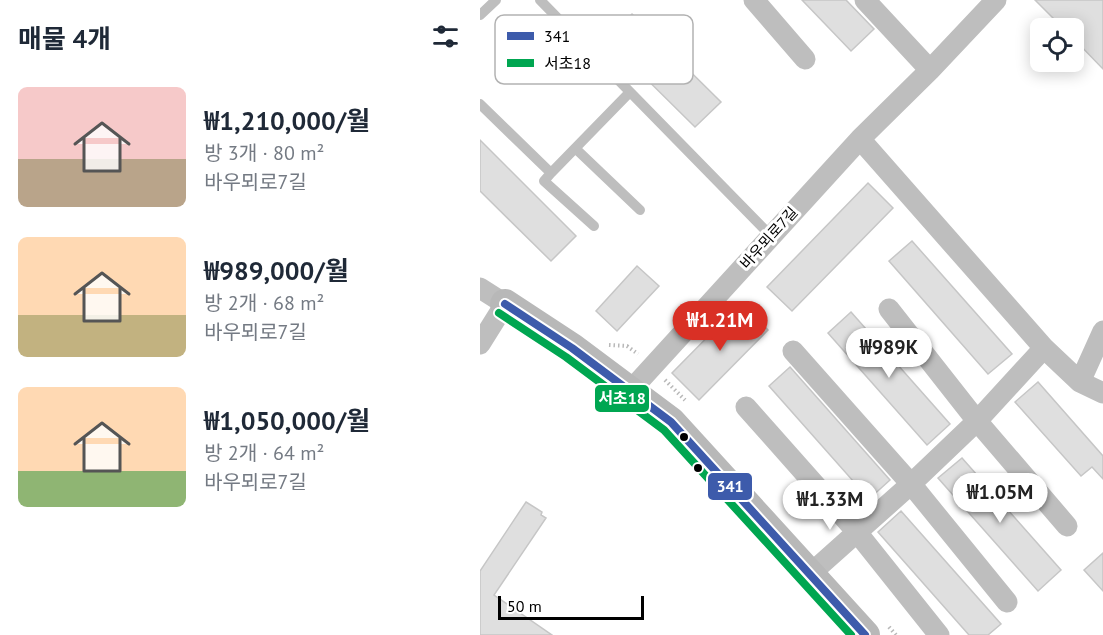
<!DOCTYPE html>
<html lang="ko">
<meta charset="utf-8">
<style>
body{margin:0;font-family:"PT Sans","Noto Sans KR",sans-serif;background:#f2f2f3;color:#1f2937;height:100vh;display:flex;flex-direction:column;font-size:22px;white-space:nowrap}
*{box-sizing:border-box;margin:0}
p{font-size:20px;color:#747a83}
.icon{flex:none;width:33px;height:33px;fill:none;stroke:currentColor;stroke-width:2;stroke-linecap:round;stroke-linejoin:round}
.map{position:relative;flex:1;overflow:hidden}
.drawer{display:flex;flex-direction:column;background:#fff;width:480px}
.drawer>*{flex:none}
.controls{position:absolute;left:550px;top:18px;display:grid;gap:12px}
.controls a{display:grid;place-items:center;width:54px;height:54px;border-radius:9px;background:#fff;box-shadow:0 3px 15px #0003;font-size:30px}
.scale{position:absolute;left:18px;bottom:15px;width:146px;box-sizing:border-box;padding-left:6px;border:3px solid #000;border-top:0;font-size:16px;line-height:21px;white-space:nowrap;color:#000;-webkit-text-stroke:4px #fff;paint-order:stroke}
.price{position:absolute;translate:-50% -51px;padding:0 14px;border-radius:21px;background:#fff;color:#222;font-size:20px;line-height:39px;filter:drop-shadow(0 2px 3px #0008)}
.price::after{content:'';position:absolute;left:50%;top:36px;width:18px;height:14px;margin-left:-9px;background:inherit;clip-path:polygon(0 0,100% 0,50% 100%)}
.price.on{background:#d93025;color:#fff}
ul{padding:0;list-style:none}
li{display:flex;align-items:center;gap:18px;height:150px;padding:0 18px}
li span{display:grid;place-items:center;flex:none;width:168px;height:120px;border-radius:9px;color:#555}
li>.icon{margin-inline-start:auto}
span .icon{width:72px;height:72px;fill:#fffc;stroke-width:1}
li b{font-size:26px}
h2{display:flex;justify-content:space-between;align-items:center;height:72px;padding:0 18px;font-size:26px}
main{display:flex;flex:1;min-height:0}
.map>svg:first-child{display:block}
.building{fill:#dfdfdf;stroke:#c6c6c6;stroke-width:1.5}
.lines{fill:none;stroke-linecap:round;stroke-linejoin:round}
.path{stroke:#b9b9b9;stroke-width:4;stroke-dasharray:1.5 3;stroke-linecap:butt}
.lane{stroke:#bebebe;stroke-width:10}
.street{stroke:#bebebe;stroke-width:21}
.secondary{stroke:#b8b8b8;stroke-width:30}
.bus-1-casing{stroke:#fff;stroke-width:12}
.bus-2-casing{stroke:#fff;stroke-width:12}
.bus-1{stroke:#3d5bab;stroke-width:8}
.bus-2{stroke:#00a651;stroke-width:8}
.bus-dot{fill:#000;stroke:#fff;stroke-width:2}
.labels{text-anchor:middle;stroke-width:6;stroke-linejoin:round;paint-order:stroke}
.street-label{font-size:15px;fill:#000;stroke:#fff}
.key{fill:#fff;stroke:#b2b2b2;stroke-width:1.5}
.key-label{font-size:16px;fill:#000}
.line-badge{stroke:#fff;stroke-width:2}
.badge-label{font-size:16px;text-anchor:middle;font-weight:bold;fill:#fff}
</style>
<main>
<section class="drawer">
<h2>매물 4개<svg class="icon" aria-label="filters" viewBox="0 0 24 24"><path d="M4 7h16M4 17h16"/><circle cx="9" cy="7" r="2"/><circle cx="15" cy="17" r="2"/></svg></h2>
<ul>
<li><span style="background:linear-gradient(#f6c9c9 60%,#b9a48a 0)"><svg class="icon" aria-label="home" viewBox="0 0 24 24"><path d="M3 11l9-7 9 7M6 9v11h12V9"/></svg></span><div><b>₩1,210,000/월</b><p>방 3개 · 80 m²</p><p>바우뫼로7길</p></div></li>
<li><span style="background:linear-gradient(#ffd9b3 65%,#c2b280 0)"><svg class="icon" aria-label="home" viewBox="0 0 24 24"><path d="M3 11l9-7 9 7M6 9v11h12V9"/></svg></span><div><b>₩989,000/월</b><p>방 2개 · 68 m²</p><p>바우뫼로7길</p></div></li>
<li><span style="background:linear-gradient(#ffd9b3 70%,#8fb573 0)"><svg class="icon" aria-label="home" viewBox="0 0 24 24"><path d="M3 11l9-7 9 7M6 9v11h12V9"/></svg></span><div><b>₩1,050,000/월</b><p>방 2개 · 64 m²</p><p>바우뫼로7길</p></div></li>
</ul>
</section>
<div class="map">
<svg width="623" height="635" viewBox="0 0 623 635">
<rect width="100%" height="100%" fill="#fff"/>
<path class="building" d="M322,0h44l28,29 -23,22z
M555,0h68v69l-29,-30v-11h-11z
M152,14l89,88 -26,25 -88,-87z
M0,140l96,96 -25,25 -71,-70z
M388,183l25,25 -101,103 -25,-24z
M432,241l100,113 -24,20 -99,-113z
M157,266l22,20 -42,45 -21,-20z
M261,303l27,27 -69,70 -27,-27z
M371,312l99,112 -23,21 -99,-112z
M310,367l100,113 -21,19 -100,-113z
M558,382l65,74v23l-11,-12 -11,9 -66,-74z
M482,458l99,112 -23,21 -100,-113z
M46,502l16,10 -1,3 5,3 -52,77 58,40h-72v-64z
M421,511l100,113 -13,11h-19l-91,-103z
M623,553v38l-19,-21z"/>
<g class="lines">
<path class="path" d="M129,345l18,1 11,8
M185,380l20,20
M409,627l7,8"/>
<path class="lane" d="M60,0l231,236
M0,15l16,-15
M0,104l71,69 79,-81
M96,149l64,61
M71,173l-7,8 50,45"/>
<path class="street" d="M274,0l51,59
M385,0l65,70
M380,139l184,209 36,34 23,11
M0,288l25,16 -25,40
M409,309l88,112 90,105
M313,351l118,133 96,118
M600,382l23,-51
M150,391l230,-252 70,-69 66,-70
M266,407l110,124 83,104
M329,575l102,-91 66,-63 67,-73"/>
<path class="secondary" d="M25,304l67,44 99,74 194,213"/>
<defs>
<path id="bus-1" d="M25,304l67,44 99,74 194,213"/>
<path id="bus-2" d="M19,313l67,44 98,73 187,205"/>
</defs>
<use href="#bus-1" class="bus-1-casing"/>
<use href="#bus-2" class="bus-2-casing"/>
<use href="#bus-1" class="bus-1"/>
<use href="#bus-2" class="bus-2"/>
</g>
<g class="bus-dot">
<circle cx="204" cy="437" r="5"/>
<circle cx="218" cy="468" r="5"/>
</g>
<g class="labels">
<g class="street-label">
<text transform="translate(289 238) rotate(-48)" y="5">바우뫼로7길</text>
</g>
</g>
<rect x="15" y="15" width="198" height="69" rx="9" class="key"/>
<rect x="27" y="32" width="27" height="8" fill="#3d5bab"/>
<rect x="27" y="59" width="27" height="8" fill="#00a651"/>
<g class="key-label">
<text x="64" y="42">341</text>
<text x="64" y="69">서초18</text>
</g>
<g class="line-badge">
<rect x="114" y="384" width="56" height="29" rx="6" fill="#00a651"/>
<rect x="227" y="472" width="46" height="29" rx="6" fill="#3d5bab"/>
</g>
<g class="badge-label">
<text x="142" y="404">서초18</text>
<text x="250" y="492">341</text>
</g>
</svg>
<div class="controls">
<a><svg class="icon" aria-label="locate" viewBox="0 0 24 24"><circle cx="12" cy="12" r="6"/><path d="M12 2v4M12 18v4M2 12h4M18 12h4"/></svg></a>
</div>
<div class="scale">50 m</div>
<b class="price on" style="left:240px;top:352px">₩1.21M</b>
<b class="price" style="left:409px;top:379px">₩989K</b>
<b class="price" style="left:520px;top:524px">₩1.05M</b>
<b class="price" style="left:350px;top:531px">₩1.33M</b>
</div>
</main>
